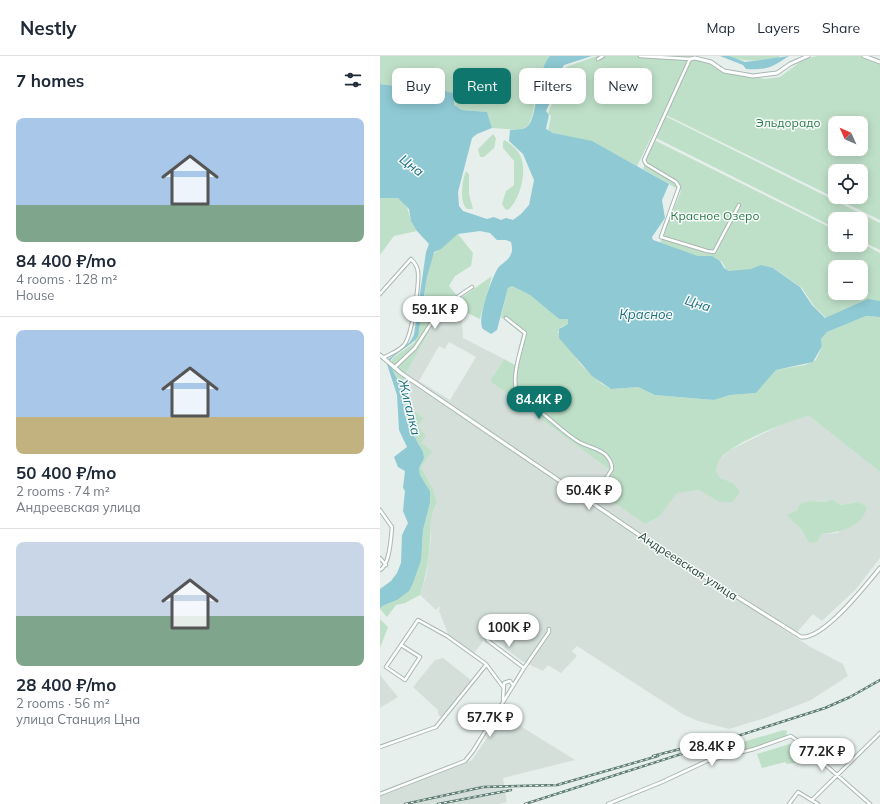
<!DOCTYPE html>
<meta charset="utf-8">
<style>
body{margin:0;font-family:Mulish,sans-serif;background:#f2f2f3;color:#1f2937;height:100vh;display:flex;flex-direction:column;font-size:15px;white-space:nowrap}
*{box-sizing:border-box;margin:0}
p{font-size:13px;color:#747a83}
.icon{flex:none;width:22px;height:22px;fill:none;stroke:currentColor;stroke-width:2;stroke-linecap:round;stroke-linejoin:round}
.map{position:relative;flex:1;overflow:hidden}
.drawer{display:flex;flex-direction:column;background:#fff;width:380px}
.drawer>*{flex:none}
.hud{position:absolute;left:12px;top:12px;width:380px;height:36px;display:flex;gap:8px}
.needle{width:26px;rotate:315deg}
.fabs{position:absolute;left:448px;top:60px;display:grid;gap:8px}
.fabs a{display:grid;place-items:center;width:40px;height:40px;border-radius:8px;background:#fff;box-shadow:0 2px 10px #0003;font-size:20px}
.price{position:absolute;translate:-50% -34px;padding:0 9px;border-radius:14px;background:#fff;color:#222;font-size:13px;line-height:26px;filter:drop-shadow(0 1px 2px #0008)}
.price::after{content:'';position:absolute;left:50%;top:24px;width:12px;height:9px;margin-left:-6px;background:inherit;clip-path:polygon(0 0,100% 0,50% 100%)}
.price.on{background:#0f766e;color:#fff}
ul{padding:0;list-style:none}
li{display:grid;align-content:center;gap:8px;height:212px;padding:0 16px}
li+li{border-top:1px solid #e0e1e3}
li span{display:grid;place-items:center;height:124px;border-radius:8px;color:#555}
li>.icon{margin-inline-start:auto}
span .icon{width:72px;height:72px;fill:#fffc;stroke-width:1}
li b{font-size:17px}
h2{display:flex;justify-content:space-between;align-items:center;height:48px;padding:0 16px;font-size:17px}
.pill{padding:0 14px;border-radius:8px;background:#fff;box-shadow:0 2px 10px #0003;font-size:14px;line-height:36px}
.pill.on{background:#0f766e;color:#fff}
header{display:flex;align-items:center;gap:24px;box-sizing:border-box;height:56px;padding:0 20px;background:#fff;border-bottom:1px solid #e0e1e3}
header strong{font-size:19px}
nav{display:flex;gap:22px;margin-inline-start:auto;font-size:14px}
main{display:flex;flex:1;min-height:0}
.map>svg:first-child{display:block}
.built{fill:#d4dfda;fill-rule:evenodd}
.green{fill:#bfe0c8;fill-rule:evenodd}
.water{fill:#8ec9d4}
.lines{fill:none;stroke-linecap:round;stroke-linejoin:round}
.minor-casing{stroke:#a8b8b2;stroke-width:4.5}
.tertiary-casing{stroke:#a8b8b2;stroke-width:5}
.minor{stroke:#fff;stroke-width:2.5}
.tertiary{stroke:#fff;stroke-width:3}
.rail-casing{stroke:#5f7d75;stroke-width:2.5}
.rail{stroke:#f7fbf9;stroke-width:1;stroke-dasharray:3;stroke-linecap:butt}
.labels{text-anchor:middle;stroke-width:3;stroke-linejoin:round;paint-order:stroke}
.park-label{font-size:12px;fill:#2d7a4b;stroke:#f7fbf9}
.street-label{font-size:12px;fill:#24423a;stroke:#f7fbf9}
.water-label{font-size:13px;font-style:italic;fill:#1c6f80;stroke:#f7fbf9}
</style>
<header>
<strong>Nestly</strong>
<nav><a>Map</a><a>Layers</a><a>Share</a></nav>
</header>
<main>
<section class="drawer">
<h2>7 homes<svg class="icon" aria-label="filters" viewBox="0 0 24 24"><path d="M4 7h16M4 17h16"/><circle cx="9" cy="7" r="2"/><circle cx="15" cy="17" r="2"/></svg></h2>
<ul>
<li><span style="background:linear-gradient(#a9c7e8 70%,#7fa58c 0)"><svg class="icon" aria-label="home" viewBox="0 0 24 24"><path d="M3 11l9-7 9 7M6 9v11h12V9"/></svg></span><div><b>84 400 ₽/mo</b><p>4 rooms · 128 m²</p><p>House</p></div></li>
<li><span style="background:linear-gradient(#a9c7e8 70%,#c2b280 0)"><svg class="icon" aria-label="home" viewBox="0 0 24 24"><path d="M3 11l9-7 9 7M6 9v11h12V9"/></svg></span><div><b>50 400 ₽/mo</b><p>2 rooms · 74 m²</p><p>Андреевская улица</p></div></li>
<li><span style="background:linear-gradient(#c9d6e8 60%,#7fa58c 0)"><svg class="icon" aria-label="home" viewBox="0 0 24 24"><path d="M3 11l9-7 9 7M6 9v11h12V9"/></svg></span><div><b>28 400 ₽/mo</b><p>2 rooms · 56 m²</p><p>улица Станция Цна</p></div></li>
</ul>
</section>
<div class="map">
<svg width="500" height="748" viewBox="0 0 500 748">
<rect width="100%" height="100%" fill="#e6efeb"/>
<path class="built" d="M63,251l19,12 1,19 41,21 -14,22 121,90 34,53 14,-7 17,-24 23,-3 9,5 25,-12 -13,-4 -4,-8 3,-11 11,-10 59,-29 20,-5 71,56v86l-24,31 -34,32 -9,-7 -16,18 -99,-64 -2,4 113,74 34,18 5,12 -37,24 -46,18 -36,11 -31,-8 -14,-6 -107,-69 -5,5 5,5 -16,17 -13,-8 -5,6 -21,-10 -34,-26 -14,18 -25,-17 -10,-25 1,-5 -4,4 -16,-15 6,-19 5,-38v-23l6,-12 -4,-14 -12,-22 -3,-41 6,-8 -11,-8 -6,-11 -3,-22zM69,286l27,15 -26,43 -31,-19 20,-35 6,3zM453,443l7,6 18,-3 -20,31 -17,1 -12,9 -9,-15 -12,-13 9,-5 12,-9 16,1z
M63,602l28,22 -29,38 -4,-4v-4l-25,-23 22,-27z
M0,619l18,22 -18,11z
M123,659l72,45 -72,18 4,24 -8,2h-119v-8l92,-36z"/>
<path class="green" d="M0,0h170l-13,33 -5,28 -4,9 -8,4 -28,-2 -5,-16 -25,-2 -8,-5c-2,-10 -10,-13 -16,-19l-20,3 -38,-5z
M217,0h94l-54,110 -24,-13 -65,-22 3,-15 -3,-3 10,-23 -2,-9 10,-14z
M313,0l38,18 34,5 15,-2 24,-18 13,-3h44l19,8v156l-214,-105zM455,67h26v26h-26zM455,115h26v26h-26z
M349,0h51l-3,3c-17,0 -33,5 -48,-3z
M285,60l215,107v27l-19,-9v-22h-26v9l-179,-90z
M113,78l3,4 -2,10 -10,9h-4l-2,-8z
M125,84c5,4 12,9 15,15 8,16 0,45 -12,55l-3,-1 -3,-5 4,-13 8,-6v-24l-11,-13v-6z
M274,84l181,90v15h26v-2l19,10v49l-53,17 -13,-13 -12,-18 -27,-19 -6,-2 -38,5 -5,-3 -4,-7 -8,-4h-10l-44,-15 21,-52 -38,-22zM455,211h26v26h-26z
M86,115l3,3v20l4,15h-6c-8,-7 -5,-29 -1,-38z
M0,142h18c12,10 8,9 13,21 2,5 5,7 6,12l-23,5 -14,19z
M78,178l15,19 -2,13 -16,10 -6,10 8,10 -14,11 -39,70 3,22 6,11 11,8 -6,8 8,10 -5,7 11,8 -11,16 12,22 4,14c-9,16 -5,20 -7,36 -1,19 -4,37 -10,56l-15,8 -9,2 -9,12 -7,-8 2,-3 15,-6 25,-55 1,-15 7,-27v-12l-10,-16 -1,-7 5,-10 -1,-6 -14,-25 -5,-14 -2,-24 -13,-25 5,-7 20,-14 9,-35 4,-31 5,-22z
M112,220l-12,43 -29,-14z
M132,230l18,9 29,24h9v5l-7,3 -3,5 23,33 21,19 9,5 27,-2 17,8 59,5 16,-5 26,-2 20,-23 29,-5 11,-5 6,-14 -1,-7 6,-7 39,-16 14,1v155l-71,-56c-21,5 -76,26 -89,43 -2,3 -3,8 -4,12l4,7 13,5 7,9 -7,10h-13l-21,-12 -22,3 -18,24 -14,7 -47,-33 13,-20 -121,-90 14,-22 11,6 7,-31 -21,-17 7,-29z
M453,443l7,6 18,-3 9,5c-5,21 -27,25 -46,27l-4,8 -8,1 -9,-15 -13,-13 10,-5 3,-6 9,-3 16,1z
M0,563l8,8 -8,21z
M404,674l3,1 -1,6 -32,11 -23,5 -2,-7z
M413,687l12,18 -18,3 -2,-2 -23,6 -5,-14z"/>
<path class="water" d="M170,0h42l-28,9 -9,15 1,9 -10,22 3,4 -3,14 7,4 39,8 77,43 -7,16 3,18 -13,19 1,3 45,16h14l8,5 4,7 5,3 22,-2 10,-4 12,3 27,19 12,18 13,13 43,-19 12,2v16l-14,-1 -39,16 -6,7 1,7 -9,16 -37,8 -20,23 -26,2 -16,5 -59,-5 -17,-8 -27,2 -19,-13 -33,-38v-9l9,-5v-5h-9l-29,-24 -18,-9 -4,2 -11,42 -6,4 -8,-5c-7,-8 9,-52 15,-61 4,-5 11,-8 13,-14 2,-4 1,-8 0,-12l-5,-2h-9l-7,-7 -10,-2 -22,3 -17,15 -7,3 -7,25 -9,59c-7,11 -25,17 -29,27l13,26 2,24 5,14 14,25 1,6 -5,10 1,7 10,16v12l-7,27 -2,30 -8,23 -4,8 -12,9 -15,6 -2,3v-20l11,-8 6,-8 4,-10 1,-28 6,-12 -5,-12 2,-20 -2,-3 2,-17 -7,-4 -4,-10 13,-10 -8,-17 -2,-35 -11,-34 24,-19 4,-7 12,-83 3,-8 -12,-13 -6,-10 -2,-12 -11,-11h-18v-114l38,5 20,-3 9,6 7,1v12l8,5 25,2 5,16 -15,6 -5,4 -14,54 1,14 4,5 24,8 7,-2 7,3 5,-2 7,2 8,-6 8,-9 5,-25 -11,-26 -14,-13 1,-11c7,-1 12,1 18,-4 10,-10 8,-55 22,-70z
M340,0h9l16,6 44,-6c-18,12 -22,14 -43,13l-3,-4z"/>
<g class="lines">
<defs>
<path id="minor" d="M260,0l50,3 -46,101 2,4 30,18 3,5 -18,50 46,14 7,1 25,-47
M218,3l5,-3
M0,238l31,-35c4,4 7,8 7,14 1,12 -6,63 -14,72 -5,6 -14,9 -21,13
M126,262l19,15c-4,17 -14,44 -8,60 3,9 13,13 21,17 14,10 26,23 41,32 9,5 19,6 27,13 4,5 6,8 6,14l-21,34
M14,312l21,-20 26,-40 31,-21
M0,454l12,17c-1,10 -2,38 -12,43
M0,502l6,7
M107,584l37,28
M21,589l19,12 -15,23 -19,-13 32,-47 29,16 39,28 17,23
M123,644l1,-17 6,-2 3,4
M0,691l56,-20 50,-62
M0,738l85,-33 8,-10 51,-83 25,-36v-3
M432,744l68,-67
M228,748l54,-22 45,-21 47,-12 37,-13 8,6 9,13 13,6 49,43
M409,748l9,-12 20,12"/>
<path id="tertiary" d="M484,0l16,6
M310,3l5,-1 16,4 13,9 29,5 24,-3 13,-9 18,-8
M0,299l21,18 247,168 153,96c22,3 65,-52 79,-69"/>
</defs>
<use href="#minor" class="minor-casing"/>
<use href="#tertiary" class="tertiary-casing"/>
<use href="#minor" class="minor"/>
<use href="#tertiary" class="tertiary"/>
<defs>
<path id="rail" d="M273,700l31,-8
M25,748l78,-17 74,-2 101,-29
M58,748l73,-14
M145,748l300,-96 25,-11 30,-17"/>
</defs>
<use href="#rail" class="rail-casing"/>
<use href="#rail" class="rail"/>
</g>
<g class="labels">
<g class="park-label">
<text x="408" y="71">Эльдорадо</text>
<text x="335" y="164">Красное Озеро</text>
</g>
<g class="street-label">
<text transform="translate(308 510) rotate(33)" y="4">Андреевская улица</text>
</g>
<g class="water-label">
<text transform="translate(32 109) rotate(38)" y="5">Цна</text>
<text transform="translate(318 247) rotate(18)" y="5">Цна</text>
<text x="266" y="263">Красное</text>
<text transform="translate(30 351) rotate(76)" y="5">Жигалка</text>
</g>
</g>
</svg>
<div class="fabs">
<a><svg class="needle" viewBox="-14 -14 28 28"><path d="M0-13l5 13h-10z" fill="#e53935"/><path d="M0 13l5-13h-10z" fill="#747a83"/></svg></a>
<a><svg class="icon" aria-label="locate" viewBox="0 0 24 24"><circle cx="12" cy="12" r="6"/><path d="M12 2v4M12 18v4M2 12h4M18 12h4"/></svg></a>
<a>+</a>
<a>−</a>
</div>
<b class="price" style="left:55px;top:274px">59.1K ₽</b>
<b class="price on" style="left:159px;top:364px">84.4K ₽</b>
<b class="price" style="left:209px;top:455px">50.4K ₽</b>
<b class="price" style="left:129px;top:592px">100K ₽</b>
<b class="price" style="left:110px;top:682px">57.7K ₽</b>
<b class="price" style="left:332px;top:711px">28.4K ₽</b>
<b class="price" style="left:442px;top:716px">77.2K ₽</b>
<div class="hud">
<a class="pill">Buy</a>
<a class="pill on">Rent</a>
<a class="pill">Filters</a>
<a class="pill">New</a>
</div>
</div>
</main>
